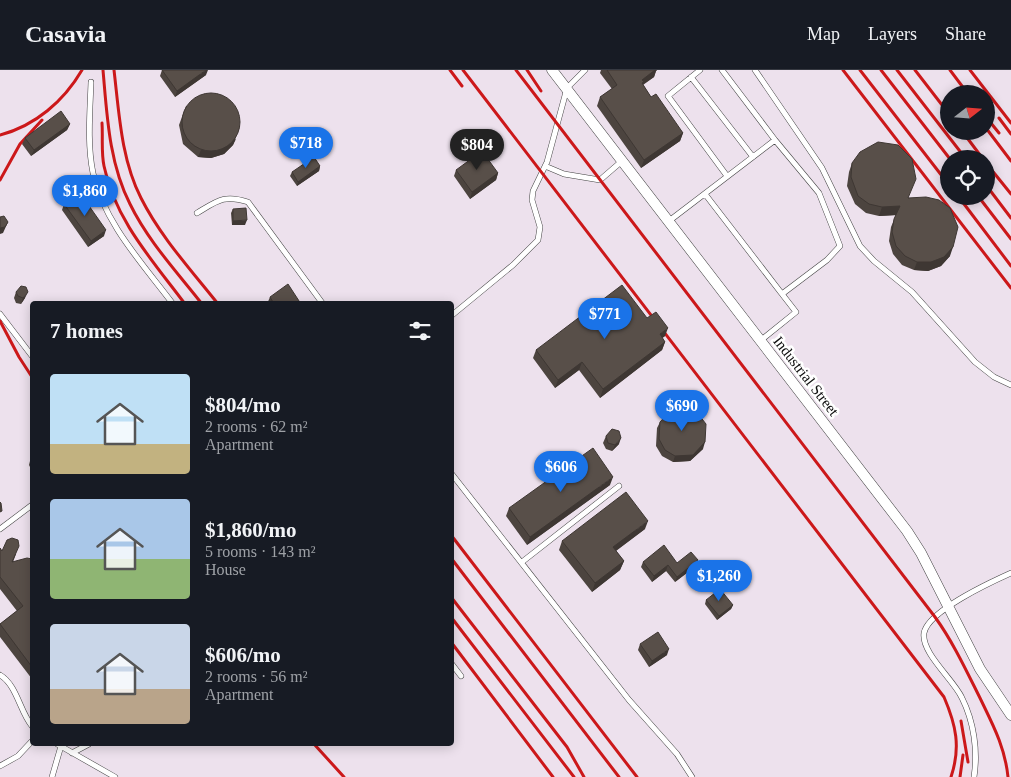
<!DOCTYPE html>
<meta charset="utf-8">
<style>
body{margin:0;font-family:"Times New Roman",serif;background:#20242c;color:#f1f3f6;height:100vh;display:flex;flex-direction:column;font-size:19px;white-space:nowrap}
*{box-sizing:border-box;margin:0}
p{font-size:16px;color:#9ea1a6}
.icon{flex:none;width:28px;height:28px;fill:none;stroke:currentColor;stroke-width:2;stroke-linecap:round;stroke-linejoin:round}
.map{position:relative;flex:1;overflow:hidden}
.sheet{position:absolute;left:30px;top:231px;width:424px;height:445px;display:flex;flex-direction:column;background:#171b24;border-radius:5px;box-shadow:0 2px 12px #0003}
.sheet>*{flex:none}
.needle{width:32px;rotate:73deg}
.controls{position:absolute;left:940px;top:15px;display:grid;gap:10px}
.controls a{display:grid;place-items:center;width:55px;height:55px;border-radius:50%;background:#171b24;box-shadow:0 2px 12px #0003;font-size:25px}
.price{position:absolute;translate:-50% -42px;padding:0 11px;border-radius:18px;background:#1a73e8;color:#fff;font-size:16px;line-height:32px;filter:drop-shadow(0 1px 2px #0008)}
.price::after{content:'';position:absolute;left:50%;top:30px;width:15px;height:11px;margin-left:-8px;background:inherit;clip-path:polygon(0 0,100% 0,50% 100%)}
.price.current{background:#222;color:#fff}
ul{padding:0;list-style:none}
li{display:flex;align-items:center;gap:15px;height:125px;padding:0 20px}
li span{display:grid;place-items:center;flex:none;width:140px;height:100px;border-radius:5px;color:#555}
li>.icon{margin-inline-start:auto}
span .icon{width:60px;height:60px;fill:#fffc;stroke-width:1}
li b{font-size:21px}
h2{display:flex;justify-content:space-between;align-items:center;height:60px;padding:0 20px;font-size:21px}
header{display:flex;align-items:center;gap:30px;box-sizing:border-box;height:70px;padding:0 25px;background:#171b24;border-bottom:1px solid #363941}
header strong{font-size:24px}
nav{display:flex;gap:28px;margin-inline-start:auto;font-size:18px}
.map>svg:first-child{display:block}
.industrial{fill:#ede1ed;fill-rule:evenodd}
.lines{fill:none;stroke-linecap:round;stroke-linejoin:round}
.service-casing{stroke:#414141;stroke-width:6}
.minor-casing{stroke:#414141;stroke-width:11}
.service{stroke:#fff;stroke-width:5}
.minor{stroke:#fff;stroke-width:10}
.rail{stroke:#cc181a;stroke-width:3}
.wall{fill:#4c443f}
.shaded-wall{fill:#3e3733}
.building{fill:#584f49;stroke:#3e3733}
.labels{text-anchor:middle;stroke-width:5;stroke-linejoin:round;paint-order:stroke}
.street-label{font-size:15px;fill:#0e0e0e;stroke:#fff}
</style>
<header>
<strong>Casavia</strong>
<nav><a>Map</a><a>Layers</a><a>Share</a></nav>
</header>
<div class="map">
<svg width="1011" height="707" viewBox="0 0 1011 707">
<rect width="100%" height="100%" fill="#fffcef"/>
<path class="industrial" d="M0,0h1011v707h-1011zM949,24h37v37h-37zM949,89h37v37h-37zM32,234h419v440h-419z"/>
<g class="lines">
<defs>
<path id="service" d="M700,0l-32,26 59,80
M722,0l53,70
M755,0l67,98 38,78 14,15 38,31 63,70 19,15 17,8
M691,7l62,80
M91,12c-1,30 -4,62 2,91 11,50 50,91 80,131
M545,96l19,8 36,6 22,-19
M197,143c20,-12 27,-19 51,-11l75,102
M669,151l106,-81 44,53 21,53 -13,14 -45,34 -77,-100
M0,244l32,42
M451,246l62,-51 25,-25 2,-13 -8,-27 1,-9 14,-29 20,-74 18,-18
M760,271l36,-29 -14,-18
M451,403l178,227 48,54 15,23
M0,459l32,-24
M522,492l97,-76
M451,593l10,13
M0,605c17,10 20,37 32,51
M57,674l58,33
M72,683l17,-9
M0,696l18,-10 14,-15
M52,707l9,-31
M974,707c4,-26 0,-55 -12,-79 -8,-18 -41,-45 -38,-65 4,-22 67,-51 87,-60"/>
<path id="minor" d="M552,0l355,461 14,22 59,116 31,46"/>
</defs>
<use href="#service" class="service-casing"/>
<use href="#minor" class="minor-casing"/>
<use href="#service" class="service"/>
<use href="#minor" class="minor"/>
<path class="rail" d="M103,0c4,45 6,93 27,134 18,37 47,68 72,100
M114,0c5,42 7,89 27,128 19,38 50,72 77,106
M450,0l12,16
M463,0l481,627c12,28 17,50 7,80
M516,0l419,547c18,25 31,53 45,81 13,27 25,49 28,79
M527,0l14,21
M843,0l168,218
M860,0l89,115
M881,0l69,89
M897,0l69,89
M915,0l34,44
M950,0l18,24
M970,0l41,53
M986,47l13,16
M999,48l12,16
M102,53c1,14 -1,29 2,43 11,54 49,95 81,138
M986,58l25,33
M962,61l21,28
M0,65c35,-9 64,-34 82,-65
M986,93l25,31
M0,110l20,-36 22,-24
M986,115l25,33
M958,126l53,70
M978,126l33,43
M0,251l19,36 13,20
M451,465l186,242
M451,488l168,219
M451,527l116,150 17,30
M451,547l123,160
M451,572l102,135
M961,651l7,41
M314,674l30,33
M960,707l3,-22"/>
</g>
<path class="wall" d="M162,0l44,5 -31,22 -15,-21z
M601,0h56l-1,1 -2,6 -11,8 8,12 32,36 -3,8 -39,27 -44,-62 3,-9 12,-8 -12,-16z
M186,36l54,20 -7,19 -9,9 -13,4 -13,-1 -15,-13 -4,-19z
M70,54l-3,6 -36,26 -9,-12 3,-6z
M852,93l57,35 41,58 -9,10 -13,5 -14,-1 -12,-5 -9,-11 -4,-13 2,-14 5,-12 -17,1 -13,-3 -11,-9 -8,-18 2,-14z
M320,96l-1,5 -22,15 -7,-10 2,-4z
M456,100l42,3 -2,7 -26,19 -16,-23z
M64,134l40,32 -16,11 -26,-37z
M233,139l12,16h-13l-1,-12z
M16,222l9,6 -4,6 -5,-1 -2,-5z
M270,227l31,7h-34z
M647,248l18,18 -3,2 3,4 -3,8 -62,48 -21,-28 -24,18 -22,-30 3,-8z
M660,352l43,27 -13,12 -17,1 -11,-6 -6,-10 1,-18z
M606,366l13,8 -7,7 -6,-2 -3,-6z
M32,389v12l-3,-6 1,-4z
M610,415l-83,60 -21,-29 3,-8z
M645,459l-29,22 8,10 -4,9 -28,22 -33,-42 3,-9z
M0,478l2,3 14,3 -3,8 19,-3v120l-32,-42v-13l17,-13 -17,-22z
M643,492l34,1 19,3 -21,16 -9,-11 -14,11 -11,-15z
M706,530l27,5 -2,4 -14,11 -12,-16z
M640,574l27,11 -18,12 -11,-17z"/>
<path class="shaded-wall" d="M206,0h2l-2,5 -31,22 2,-6z
M653,0h4l-1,1 -2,6 -12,8 -3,7 3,-12z
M70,54l-3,6 -36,26 3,-6z
M683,63l-3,8 -39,27 3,-8z
M236,69l-3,6 -9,9 -13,4 -13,-1 3,-7z
M320,96l-1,5 -22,15 1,-4z
M498,103l-2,7 -26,19 2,-7z
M900,136l-3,9 -18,1 3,-9z
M247,150l-2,5h-13l1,-4z
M8,152l-5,11 -3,1v-6z
M106,160l-2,6 -16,11 3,-6z
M953,177l-3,9 -9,10 -13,5 -14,-1 3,-8z
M28,222l-3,6 -4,6 2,-6z
M668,258l-3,8 -9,7 4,-9z
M665,272l-3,8 -62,48 3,-9z
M582,292l-3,8 -24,18 3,-8z
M621,368l-2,6 -7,7 3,-6z
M705,372l-2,7 -13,12 -17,1 2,-6z
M613,407l-3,8 -83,60 3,-8z
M648,451l-3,8 -35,26 3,-8z
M698,490l-2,6 -21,16 2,-5z
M624,491l-4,9 -28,22 3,-9z
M668,495l-2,6 -14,11 2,-6z
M733,535l-2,4 -14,11 2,-4z
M669,579l-2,6 -18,12 3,-6z"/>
<path class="building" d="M162,0h44l-29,21z
M607,0h48l-13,10 2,2 -2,1 9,14 5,-3 27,39 -39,27 -44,-63 17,-12z
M182 52a29 29 0 1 1 58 0a29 29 0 1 1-58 0Z
M61,41l9,13 -36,26 -9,-12z
M878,72l20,3 14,14 4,20 -8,19 18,-1 13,3 11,8 8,19 -5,20 -9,10 -13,5h-14l-12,-6 -9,-10 -4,-14 2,-13 6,-13 -18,1 -13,-3 -11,-8 -7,-19 1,-14 8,-11z
M482,81l16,22 -26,19 -16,-22z
M314,87l6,9 -22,16 -6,-10z
M80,123l26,37 -15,11 -27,-37z
M246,138l1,12 -14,1v-12z
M4,146l4,6 -3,5 -5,1v-11z
M288,214l13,20h-27l-4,-7z
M622,215l25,33 9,-6 12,16 -8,6 5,8 -62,47 -21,-27 -24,18 -22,-30z
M21,216l5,1 2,5 -5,6 -5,-2 -2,-4z
M684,337l11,3 11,14 -1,18 -12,13 -18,1 -10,-6 -6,-11 1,-17 12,-13z
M612,359l7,2 2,7 -6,7 -7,-2 -2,-7z
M593,378l20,29 -83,60 -21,-29z
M626,422l22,29 -35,26 11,14 -29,22 -33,-42z
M0,432l1,1 1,8 -2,1z
M12,468l6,2 1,6 -7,16 15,-4 5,1v108l-32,-43 23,-18 -23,-29v-29l2,3 5,-11z
M664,475l13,18 14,-11 7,8 -21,17 -9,-12 -14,11 -11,-14z
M720,519l13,16 -14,11 -13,-16z
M658,562l11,17 -17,12 -12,-17z"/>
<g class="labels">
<g class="street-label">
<text transform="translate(806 306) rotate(52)" y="5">Industrial Street</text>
</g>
</g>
</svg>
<div class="controls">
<a><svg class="needle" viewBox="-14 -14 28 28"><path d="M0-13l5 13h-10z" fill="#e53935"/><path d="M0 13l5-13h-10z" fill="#9ea1a6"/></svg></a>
<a><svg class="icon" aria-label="locate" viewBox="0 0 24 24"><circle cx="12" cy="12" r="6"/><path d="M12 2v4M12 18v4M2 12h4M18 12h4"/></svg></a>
</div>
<b class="price" style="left:306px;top:99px">$718</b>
<b class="price current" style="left:477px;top:101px">$804</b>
<b class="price" style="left:85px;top:147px">$1,860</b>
<b class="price" style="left:605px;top:270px">$771</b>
<b class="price" style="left:682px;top:362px">$690</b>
<b class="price" style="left:561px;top:423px">$606</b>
<b class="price" style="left:719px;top:532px">$1,260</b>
<section class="sheet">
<h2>7 homes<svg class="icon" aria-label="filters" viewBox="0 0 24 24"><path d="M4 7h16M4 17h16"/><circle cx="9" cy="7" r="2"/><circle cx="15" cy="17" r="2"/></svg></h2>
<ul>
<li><span style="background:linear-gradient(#bfe0f5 70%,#c2b280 0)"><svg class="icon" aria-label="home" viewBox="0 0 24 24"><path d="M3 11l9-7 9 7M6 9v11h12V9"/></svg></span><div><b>$804/mo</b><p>2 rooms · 62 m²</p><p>Apartment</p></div></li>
<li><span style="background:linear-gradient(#a9c7e8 60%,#8fb573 0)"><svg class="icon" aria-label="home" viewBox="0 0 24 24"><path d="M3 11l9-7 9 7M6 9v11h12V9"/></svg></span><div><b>$1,860/mo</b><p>5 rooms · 143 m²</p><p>House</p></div></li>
<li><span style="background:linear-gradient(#c9d6e8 65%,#b9a48a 0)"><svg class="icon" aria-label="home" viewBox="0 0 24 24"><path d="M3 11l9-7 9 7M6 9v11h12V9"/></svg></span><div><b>$606/mo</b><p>2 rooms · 56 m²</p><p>Apartment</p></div></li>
</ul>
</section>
</div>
